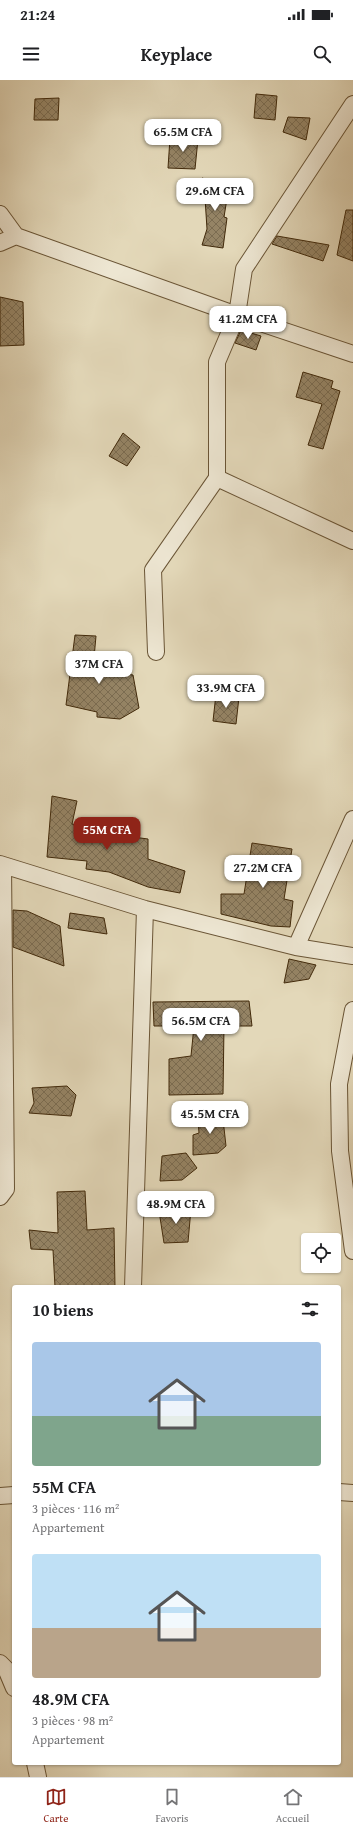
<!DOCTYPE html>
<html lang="fr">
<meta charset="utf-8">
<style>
body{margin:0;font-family:"Gentium Book Plus",serif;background:#f6f6f6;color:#202124;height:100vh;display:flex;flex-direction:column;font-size:15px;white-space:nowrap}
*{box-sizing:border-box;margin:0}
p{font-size:13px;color:#757577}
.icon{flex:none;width:22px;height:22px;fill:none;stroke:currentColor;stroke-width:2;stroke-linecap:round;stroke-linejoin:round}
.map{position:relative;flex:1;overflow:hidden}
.sheet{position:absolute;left:12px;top:1205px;width:329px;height:480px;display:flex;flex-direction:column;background:#fff;border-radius:4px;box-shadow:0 1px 3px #0004}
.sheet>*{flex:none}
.controls{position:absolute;left:301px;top:1153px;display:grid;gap:8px}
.controls a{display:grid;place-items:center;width:40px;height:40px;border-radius:4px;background:#fff;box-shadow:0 1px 3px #0004;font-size:20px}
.price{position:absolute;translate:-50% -34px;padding:0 9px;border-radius:8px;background:#fff;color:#222;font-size:13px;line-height:26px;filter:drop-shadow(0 1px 2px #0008)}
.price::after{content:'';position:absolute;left:50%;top:24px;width:12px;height:9px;margin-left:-6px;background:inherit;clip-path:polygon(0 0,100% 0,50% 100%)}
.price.selected{background:#8f2418;color:#fff}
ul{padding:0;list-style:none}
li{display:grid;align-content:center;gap:8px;height:212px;padding:0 20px}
li span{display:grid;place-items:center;height:124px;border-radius:4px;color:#555}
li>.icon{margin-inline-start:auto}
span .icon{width:72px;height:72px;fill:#fffc;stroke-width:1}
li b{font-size:17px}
h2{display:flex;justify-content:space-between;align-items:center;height:48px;padding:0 20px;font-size:17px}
.status{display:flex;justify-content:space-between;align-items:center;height:28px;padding:0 20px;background:#fff;direction:ltr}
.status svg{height:11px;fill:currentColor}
header{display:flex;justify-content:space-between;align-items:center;height:52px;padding:0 20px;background:#fff;font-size:18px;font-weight:800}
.tab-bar{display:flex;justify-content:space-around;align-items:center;height:56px;border-top:1px solid #e0e0e0;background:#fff;font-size:11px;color:#757577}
.tab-bar a{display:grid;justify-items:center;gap:2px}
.tab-bar .selected{color:#8f2418}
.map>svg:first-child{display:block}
.building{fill:url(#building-cross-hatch);stroke:#41290a}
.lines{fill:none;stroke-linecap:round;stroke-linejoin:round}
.minor-casing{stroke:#6a5536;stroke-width:18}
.minor{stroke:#ede6d2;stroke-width:16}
</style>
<div class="status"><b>21:24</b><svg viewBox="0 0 49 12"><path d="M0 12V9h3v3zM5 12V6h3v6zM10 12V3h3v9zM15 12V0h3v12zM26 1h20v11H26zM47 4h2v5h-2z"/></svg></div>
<header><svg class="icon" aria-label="menu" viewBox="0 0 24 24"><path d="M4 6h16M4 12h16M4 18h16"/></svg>Keyplace<svg class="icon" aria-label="search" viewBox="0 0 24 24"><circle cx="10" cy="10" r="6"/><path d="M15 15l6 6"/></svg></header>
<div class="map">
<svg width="353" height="1697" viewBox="0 0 353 1697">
<defs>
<pattern id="building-cross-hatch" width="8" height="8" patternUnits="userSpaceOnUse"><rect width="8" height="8" fill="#958465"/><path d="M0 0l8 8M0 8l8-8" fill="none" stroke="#7b6c51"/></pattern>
</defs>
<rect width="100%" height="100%" fill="#e3d8b9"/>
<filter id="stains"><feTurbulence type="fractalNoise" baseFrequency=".005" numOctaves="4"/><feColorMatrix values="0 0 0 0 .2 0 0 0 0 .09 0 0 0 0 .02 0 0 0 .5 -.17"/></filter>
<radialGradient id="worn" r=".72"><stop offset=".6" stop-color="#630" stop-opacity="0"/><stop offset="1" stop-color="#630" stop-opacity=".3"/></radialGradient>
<path class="building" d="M256,14l21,2 -2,24 -21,-2z
M59,18l-1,22h-24l1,-21z
M288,37l22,1 -4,22 -23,-8z
M170,58l28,1 -3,30 -27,-1z
M202,98l27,8 -5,31 3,1 -4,30 -21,-3 5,-16 -2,-31h-3z
M346,130h7v51l-16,-6z
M277,156l52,9 -6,16 -51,-17z
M0,217l23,5 1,43 -24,1z
M241,250l20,6 -5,14 -21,-7z
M303,292l30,9 -2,7 9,3 -17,58 -15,-4 14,-41 -26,-7z
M123,353l17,14 -13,19 -18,-10z
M75,555l21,1 -3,33 40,6 6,33 -19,11 -23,-2v-5l-31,-7z
M216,614l23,3 -3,27 -23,-3z
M52,716l25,5 -5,23 31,6v3l45,6v20l37,12 -5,22 -32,-6 -39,-15 -23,-3 1,-8 -40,-4z
M252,763l40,6 -8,50 9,2 -3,26 -19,-1 -50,-12v-20h23z
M13,830l14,1 33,15 4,40 -51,-19z
M70,833l34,5 3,16 -39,-6z
M289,879l27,6 -7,14 -25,4z
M249,921l3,25h-28l-1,68 -54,1v-36l22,-3 3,-30h-40l-1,-24z
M67,1006l9,9 -5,21 -42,-3 5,-10 -2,-15z
M222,1030l4,36 -8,7 -25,2v-20l6,-2 -1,-13z
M186,1073l11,15 -15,12 -22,1 2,-25z
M85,1111l2,39 27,-2 1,59h-60l-2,-37 -22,-1 -2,-19 29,3 -1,-41z
M191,1129l-3,33 -24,1 -5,-32z"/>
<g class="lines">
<defs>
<path id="minor" d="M0,134l16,22 221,79 116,39
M0,163l16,-7
M217,398l136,63
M156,572l-3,-82 64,-92v-116l20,-47 7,-46 109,-165
M0,784l145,45 151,38 57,9
M296,867l57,-128
M353,930l-14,74 1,67 13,100
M0,1117l6,-8 -3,-324
M133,1207l12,-378
M339,1412l14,1
M0,1416l14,-1
M0,1583l6,6 8,19
M35,1683l3,14"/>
</defs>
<use href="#minor" class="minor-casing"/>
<use href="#minor" class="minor"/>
</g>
<rect width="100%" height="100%" filter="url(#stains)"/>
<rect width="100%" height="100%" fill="url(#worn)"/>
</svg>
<div class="controls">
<a><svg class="icon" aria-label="locate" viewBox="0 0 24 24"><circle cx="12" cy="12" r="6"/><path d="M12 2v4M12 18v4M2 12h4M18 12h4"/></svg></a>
</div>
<b class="price" style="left:183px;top:73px">65.5M CFA</b>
<b class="price" style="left:215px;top:132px">29.6M CFA</b>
<b class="price" style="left:248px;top:260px">41.2M CFA</b>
<b class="price" style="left:99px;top:605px">37M CFA</b>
<b class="price" style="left:226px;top:629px">33.9M CFA</b>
<b class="price selected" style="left:107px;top:771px">55M CFA</b>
<b class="price" style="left:263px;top:809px">27.2M CFA</b>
<b class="price" style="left:201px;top:962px">56.5M CFA</b>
<b class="price" style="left:210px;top:1055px">45.5M CFA</b>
<b class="price" style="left:176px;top:1145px">48.9M CFA</b>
<section class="sheet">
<h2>10 biens<svg class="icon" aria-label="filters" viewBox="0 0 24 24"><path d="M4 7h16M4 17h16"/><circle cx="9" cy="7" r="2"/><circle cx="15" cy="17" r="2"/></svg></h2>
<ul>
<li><span style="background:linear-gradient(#a9c7e8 60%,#7fa58c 0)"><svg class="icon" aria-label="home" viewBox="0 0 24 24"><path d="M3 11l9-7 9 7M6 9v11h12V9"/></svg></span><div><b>55M CFA</b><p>3 pièces · 116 m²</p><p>Appartement</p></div></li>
<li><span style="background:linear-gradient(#bfe0f5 60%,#b9a48a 0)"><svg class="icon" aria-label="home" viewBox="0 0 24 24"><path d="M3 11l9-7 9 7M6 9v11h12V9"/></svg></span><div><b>48.9M CFA</b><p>3 pièces · 98 m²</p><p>Appartement</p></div></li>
</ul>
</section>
</div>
<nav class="tab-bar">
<a class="selected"><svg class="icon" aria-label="map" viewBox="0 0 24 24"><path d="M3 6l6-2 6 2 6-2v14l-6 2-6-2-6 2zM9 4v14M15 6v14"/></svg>Carte</a>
<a><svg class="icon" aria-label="saved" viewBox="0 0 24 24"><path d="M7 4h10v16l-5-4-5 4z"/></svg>Favoris</a>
<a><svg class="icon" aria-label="home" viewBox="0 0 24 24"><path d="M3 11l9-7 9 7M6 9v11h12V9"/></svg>Accueil</a>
</nav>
